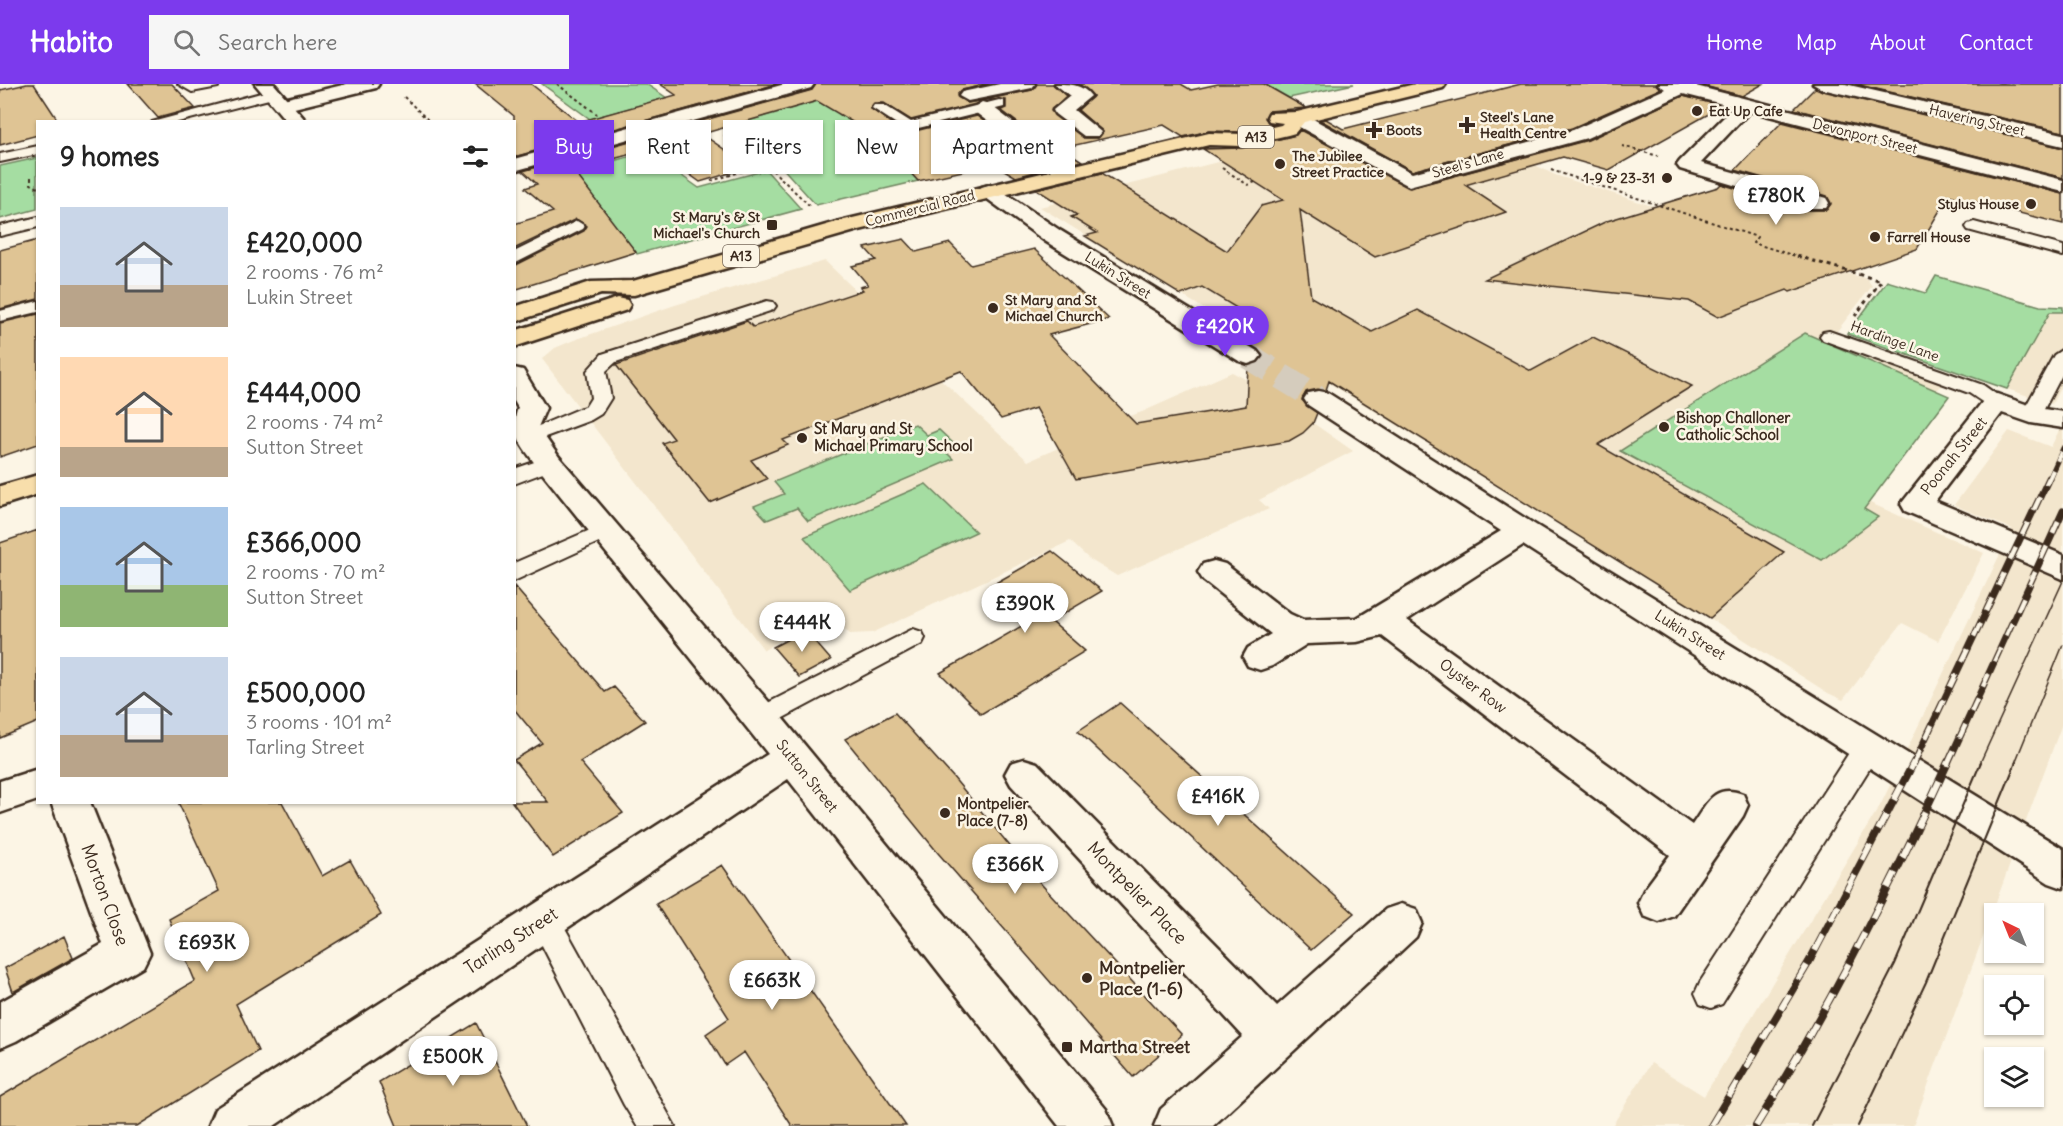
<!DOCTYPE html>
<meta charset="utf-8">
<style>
body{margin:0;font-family:Delius,sans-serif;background:#f6f6f6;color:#222;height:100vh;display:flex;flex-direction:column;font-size:22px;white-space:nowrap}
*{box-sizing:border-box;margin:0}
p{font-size:20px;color:#767676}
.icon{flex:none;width:33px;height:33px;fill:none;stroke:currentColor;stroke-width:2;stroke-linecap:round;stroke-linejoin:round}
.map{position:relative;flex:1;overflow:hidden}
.details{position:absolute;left:36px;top:36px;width:480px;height:684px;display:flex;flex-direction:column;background:#fff;border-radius:0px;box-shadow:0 2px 4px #0004}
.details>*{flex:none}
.hud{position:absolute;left:534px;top:36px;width:570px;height:54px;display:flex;gap:12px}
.needle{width:39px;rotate:317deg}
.fabs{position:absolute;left:1984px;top:819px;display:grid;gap:12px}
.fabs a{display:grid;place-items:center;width:60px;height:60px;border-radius:0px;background:#fff;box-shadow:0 2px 4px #0004;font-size:30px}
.price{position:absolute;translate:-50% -51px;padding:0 14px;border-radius:21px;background:#fff;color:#222;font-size:20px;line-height:39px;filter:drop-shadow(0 2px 3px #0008)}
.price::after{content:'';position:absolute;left:50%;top:36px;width:18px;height:14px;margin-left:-9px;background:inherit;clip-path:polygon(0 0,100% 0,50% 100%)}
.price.selected{background:#7c3aed;color:#fff}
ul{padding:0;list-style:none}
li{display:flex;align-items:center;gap:18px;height:150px;padding:0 24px}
li span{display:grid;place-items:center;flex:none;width:168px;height:120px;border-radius:0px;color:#555}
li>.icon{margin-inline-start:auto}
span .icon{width:72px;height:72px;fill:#fffc;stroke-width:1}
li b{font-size:26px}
h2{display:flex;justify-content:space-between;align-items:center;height:72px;padding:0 24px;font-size:26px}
.pill{padding:0 21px;border-radius:0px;background:#fff;box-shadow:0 2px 4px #0004;font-size:21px;line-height:54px}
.pill.selected{background:#7c3aed;color:#fff}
header{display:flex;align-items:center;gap:36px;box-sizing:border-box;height:84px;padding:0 30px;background:#7c3aed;color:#fff}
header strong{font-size:28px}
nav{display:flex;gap:33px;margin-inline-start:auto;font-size:21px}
.search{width:420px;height:54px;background:#f6f6f6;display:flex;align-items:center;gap:15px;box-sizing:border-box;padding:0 21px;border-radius:0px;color:#767676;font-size:22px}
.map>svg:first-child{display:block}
.built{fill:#f3e6cd}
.green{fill:#a5dda2;stroke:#708460;stroke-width:1.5}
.building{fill:#dfc494;stroke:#3b2a1e;stroke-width:1.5}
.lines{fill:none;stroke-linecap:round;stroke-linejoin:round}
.minor-tunnel{stroke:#d5ccbd;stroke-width:26;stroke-dasharray:26 13;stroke-linecap:butt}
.service-casing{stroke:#3b2a1e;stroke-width:4}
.pedestrian-casing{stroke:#3b2a1e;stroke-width:5}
.minor-casing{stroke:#3b2a1e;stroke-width:5}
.tertiary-casing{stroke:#3b2a1e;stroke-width:5}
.trunk-casing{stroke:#3b2a1e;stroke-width:5}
.path-far1{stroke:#3b2a1e;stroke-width:2;stroke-dasharray:3 3;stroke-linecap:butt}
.path{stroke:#3b2a1e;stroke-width:3;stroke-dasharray:4 4;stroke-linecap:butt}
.service{fill:#fcf5e5;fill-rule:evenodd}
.pedestrian{fill:#fcf5e5;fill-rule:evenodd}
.minor{fill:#fcf5e5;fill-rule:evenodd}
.tertiary{fill:#fcf5e5;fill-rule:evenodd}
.trunk{fill:#f8deab;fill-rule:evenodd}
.tram-far1{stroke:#3b2a1e;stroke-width:1.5}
.tram{stroke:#3b2a1e;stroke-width:2}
.rail-far2-casing{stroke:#3b2a1e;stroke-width:5}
.rail-far1-casing{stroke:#3b2a1e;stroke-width:7}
.rail-casing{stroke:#3b2a1e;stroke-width:8}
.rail-far2{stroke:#fcf5e5;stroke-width:4;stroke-dasharray:10;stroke-linecap:butt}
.rail-far1{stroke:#fcf5e5;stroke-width:4.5;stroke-dasharray:14;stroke-linecap:butt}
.rail{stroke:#fcf5e5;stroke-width:6;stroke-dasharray:17;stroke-linecap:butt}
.poi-dot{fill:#3b2a1e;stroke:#fcf5e5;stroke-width:2}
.labels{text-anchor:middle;stroke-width:5;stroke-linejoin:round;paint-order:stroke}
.far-poi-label{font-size:14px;font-weight:bold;fill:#3b2a1e;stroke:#fcf5e5;text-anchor:start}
.far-street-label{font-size:14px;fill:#3b2a1e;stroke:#fcf5e5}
.shield{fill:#fcf5e5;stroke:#75675a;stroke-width:1.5}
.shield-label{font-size:14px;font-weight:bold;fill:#3b2a1e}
.poi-label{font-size:15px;font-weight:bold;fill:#3b2a1e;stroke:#fcf5e5;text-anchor:start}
.street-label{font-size:15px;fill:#3b2a1e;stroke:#fcf5e5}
.near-street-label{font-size:18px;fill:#3b2a1e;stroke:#fcf5e5}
.near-poi-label{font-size:18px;font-weight:bold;fill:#3b2a1e;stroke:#fcf5e5;text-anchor:start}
</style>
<header>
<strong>Habito</strong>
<div class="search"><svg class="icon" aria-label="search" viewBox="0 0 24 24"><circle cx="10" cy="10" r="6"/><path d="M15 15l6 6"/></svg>Search here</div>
<nav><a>Home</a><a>Map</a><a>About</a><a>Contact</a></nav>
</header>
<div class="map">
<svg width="2063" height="1042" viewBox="0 0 2063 1042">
<rect width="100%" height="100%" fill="#fcf5e5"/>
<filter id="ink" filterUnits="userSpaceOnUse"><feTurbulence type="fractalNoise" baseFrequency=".0167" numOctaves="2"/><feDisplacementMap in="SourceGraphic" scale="12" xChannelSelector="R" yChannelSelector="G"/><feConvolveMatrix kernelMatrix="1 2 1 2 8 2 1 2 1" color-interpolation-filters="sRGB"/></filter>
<g filter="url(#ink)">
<path class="built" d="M1316,53l91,52 99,-29 16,9 13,-4 20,10 194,62 -4,6 122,36 5,7 -38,49 114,45 -11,10 12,6 -81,106 116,51 -46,88 -36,-18 -59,77 -15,-7 -118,-75 -389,-240 -8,45 40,28 -94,49 10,9 -152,67 -28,-17 -19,-18 -198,92 -22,1 -21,-21 -65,37 -222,-291 13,-11 19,-8 101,-35 150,-44 108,103 2,10 93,87 61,-26 -3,-4 56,-19 90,-40 15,8 4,-42 -211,-131z
M2050,227l13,1v70l-11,22 -45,-15z
M2063,338v299l-150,405h-301l39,-63 53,33 177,-292 131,-275 -58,-24 55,-74 42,16z"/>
<path class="green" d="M542,0h104l21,14 -77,21z
M1264,0h90l-65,14z
M822,16l18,15 39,23 39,43 -102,24 -36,-40 -57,-37z
M648,68l51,36 67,-18 35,39 -164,45 -64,-83z
M37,74v51l-37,10v-53z
M1936,192l104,30 23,1v5h-13l-43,77 -160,-55 40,-53 39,12z
M1805,249l144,63 -85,113 14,8 -56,43 -202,-109z
M915,340l12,11 12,-5 14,13 -11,5 11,11 -145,62 -11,-13 -30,12 -13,-14 30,-12 -10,-12z
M926,400l50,48 -126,58 -46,-53z"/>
<path class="building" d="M27,0h7l25,38h-21v13l-38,10v-55z
M128,0h44l23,24 -37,10z
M475,0h56l48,38 97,-27 -16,-11h117l-263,73v-41z
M816,0h173l-27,6 -5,5 10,8 13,-2 -4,3 -65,16 -27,-17h-10l-4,5 22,16 -13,4v8l7,2 91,-22 69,53 -30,8 -22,-13 -76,17 -40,-44 -61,-36 -115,33 48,33 -50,15 -47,-34 -80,22 63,82 -122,38v-24l70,-35 3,-5 -11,-7 -62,30v-25l39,-12 -28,-24 12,-4 -14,-13 289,-81z
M1037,0h16l13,12 -15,15 33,27h14l5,-6 -25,-22 15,-14 -15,-12h103l10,6 27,-6h46l42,24 -37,3 -4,7 4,5 6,1 -34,8 -32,-1 -26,6 -19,-12 -102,23 20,13 -11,3 -70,-54 5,-2v-8h-22l48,-10z
M1521,0h135l4,5 -88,39 -160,43 -92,-51 6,-1 17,10z
M1697,0h66l-21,12z
M1855,0h208v48z
M1815,4l248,60v30l-269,-69z
M1683,12l40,10 -114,64 -46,-13 -98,28 41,27 -131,45 -75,-47 11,87 61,35 46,-22 113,61 62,-34 99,49 -94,59 186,107 -74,66 -381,-237 -3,9 -20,2 -4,8 15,13 -4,10 -10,10 -14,8 -213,38 -40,-71 -35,11 -40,-48 -178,69 5,5 -37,15 16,19 -57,24 -48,-60 12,-4 -58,-74 131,-44 6,6 110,-37 -3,-3 8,-2 -16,-19 24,-6 -11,-12 39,-9 12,13 34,-9 21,22 63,-16 75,70 -60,16 87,89 110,-18 2,-40 10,-3 5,-7 -13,-12 5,-25 -53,-32 -21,8 -96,-59 12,-3 -26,-16 6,-2 -41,-26 66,-16 125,78 34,-45 22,-6 -80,-51 39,-1 54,-13 4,-5 110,58 178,-48z
M1782,38l281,72v30l-114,-29 -32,54 -127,43 -3,-2 -69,27 -29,-16 -204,-22 122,-58 111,-34 3,-3 88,26h17l5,-6 -4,-8 -92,-26z
M38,156v59l-38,10v-59z
M38,230v130l-38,13v-134z
M38,446v192l-38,16v-195z
M1052,467l50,40 -51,30 34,30 -104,63 -41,-41 92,-53 -40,-35z
M514,502l91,106 9,-5 31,34 -65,41 43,51 -70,44 -41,-55h36l-34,-42 28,-17 -28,-34z
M805,546l26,30 -32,17 -26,-30z
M1120,619l234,210 -43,37 -233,-219z
M895,629l58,64 89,108 140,150 -49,42 -195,-224 -93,-114z
M178,718h104l40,74 28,-16 31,55 -145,89 22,47 -121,75h-137v-29l195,-116 -26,-62 50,-28z
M722,781l184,261h-114l-48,-74 -19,13 -19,-31 23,-16 -73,-114z
M64,852l9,22 -60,34 -8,-24z
M476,939l51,103h-130l-18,-44z"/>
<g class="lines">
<path class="minor-tunnel" d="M1248,272l70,43"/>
<defs>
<path id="service" d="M178,0h41l-1,3 -26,5z
M272,6l5,1v6l-99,25h-26z
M999,16l5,1v6l-118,29 -5,-1v-6l17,-4 -26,-17 2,-3h10l27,17z
M38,62v8l-38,8v-8z
M38,133v10l-38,9v-10z
M577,137l8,5 -2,3 -69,35v-12z
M1974,138l89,24v10l-95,-26 -2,-3 2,-3z
M38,217v11l-38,9v-10z
M767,217l6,1 3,4 -3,4 -157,52 -10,9 5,27 -10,16 -10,6 -62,23 -7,-2 -3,-4 3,-4 64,-27 5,-8 -4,-27 15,-17z
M1829,247l154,54 24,17 -3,4c-14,4 -24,-6 -35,-13l-146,-53 -3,-4 3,-4z
M2063,265v24l-22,42 -3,4h-14l-3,-4 33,-60z
M549,373l7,1 3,5 -3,5 -42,16v-15z
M604,440l8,2 3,5 -3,5 -98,45v-18z
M913,545l9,3 3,6 -3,6 -152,81 -9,3 -9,-3 -4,-7 4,-7z
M1868,652l10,3 4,8 -4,8 -156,249 -11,4 -11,-4 -5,-11 5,-11 158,-243z
M544,822l11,4 120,216h-38l-13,-21 -95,-185 4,-10z"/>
<path id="pedestrian" d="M1000,0h35l-3,4 -64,13 -9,-5 3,-4z
M1055,0c15,0 27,0 36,12l-17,14 27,22 -3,4h-14l-29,-22 -2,-4 17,-14z"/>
<path id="minor" d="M347,0h32l-3,4 -94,23 -9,-6 2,-4z
M785,0h29l-3,4 -297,83v-12z
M1658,0h30l375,96v12l-313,-81 -49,52 125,35 3,5 -3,5h-16l-130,-39 -3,-4 3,-4 54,-54 -51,-13 -96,44 -178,48 -119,-64 -2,-4 9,-6 7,2 108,59 161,-43 92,-41z
M1813,0h32l218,50v12l-241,-57z
M982,18l7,2 85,65 3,4 -3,4h-14l-85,-65 -2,-4z
M989,101l7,2 65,44 196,120 4,5 -4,5 -9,3 -9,-3 -194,-120 -63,-46 -3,-4 3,-4z
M514,284l9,2 23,38 -8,19 21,30 215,251 332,401 7,17h-54l-271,-347 -514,347h-66l7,-17 553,-355 -229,-285c-14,-20 -31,-36 -21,-61l-4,-7z
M1318,307l10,2 206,131 529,325v39l-14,-5 -526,-338 -116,75 285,205c15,-21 21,-42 51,-31l5,11 -5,11 -69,100 -15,6 -15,-6 -6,-13 6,-13 26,-35 -288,-219 -25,6 -50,2 -35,22 -12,4 -12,-4 -5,-9 5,-9 23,-14 -68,-54 -5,-8 5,-8 11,-3 11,3 65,50 13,6 54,-2 144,-87 -193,-126 -4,-6 4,-6z
M1997,310l40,14 26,4v16l-32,-5 -29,-10 -67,88 128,54v24l-158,-68 -4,-7 86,-108z
M1024,675l13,4 240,243 109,-97 15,-5 15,5 6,14 -6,14 -203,189h-59l7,-17 82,-73 -232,-251 -6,-11 6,-11z
M38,685v31l-38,13v-32z
M51,718h39l60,151 -7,14 -127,74 -16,7v-46l103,-58z"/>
<path id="tertiary" d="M255,0h19l33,38h-20z"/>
<path id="trunk" d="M1415,0h31l-3,4 -139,34 -9,11 -7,2 -47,11 -32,-1 -354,86 -221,64 -33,-1 -87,28v-15l77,-25 42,-1 207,-60 369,-88 32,1 40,-9 2,-2 -14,-2 -2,-4 2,-4 28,-1z
M618,214l9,2 3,5 -3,5 -113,37v-16z
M38,391v19l-38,12v-20z"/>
</defs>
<use href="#service" class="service-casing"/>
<use href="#pedestrian" class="pedestrian-casing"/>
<use href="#minor" class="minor-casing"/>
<use href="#tertiary" class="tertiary-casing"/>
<use href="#trunk" class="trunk-casing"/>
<path class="path-far1" d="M557,0l40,30
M404,13l26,25
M724,51l42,29 45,43
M1622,62l36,10
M1222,84l26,17 7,-3
M1551,86l206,67 -4,6 49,15
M31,93v7l7,4
M711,97l55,-17"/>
<path class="path" d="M1797,172l84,25 -26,35"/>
<use href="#service" class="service"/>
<use href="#pedestrian" class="pedestrian"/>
<use href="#minor" class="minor"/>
<use href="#tertiary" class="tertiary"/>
<use href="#trunk" class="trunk"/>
<path class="tram-far1" d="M1980,679l83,-182
M2015,679l48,-118"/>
<path class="tram" d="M1812,1042l83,-162 86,-202
M1858,1042l68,-144 90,-220"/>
<defs>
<path id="rail-far2" d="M2049,395l14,-31"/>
<path id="rail-far1" d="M1914,679l135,-285
M1948,679l115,-252"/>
<path id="rail" d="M1711,1042l98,-164 105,-200
M1756,1042c71,-115 136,-242 192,-364"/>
</defs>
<use href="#rail-far2" class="rail-far2-casing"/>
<use href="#rail-far1" class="rail-far1-casing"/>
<use href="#rail" class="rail-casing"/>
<use href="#rail-far2" class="rail-far2"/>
<use href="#rail-far1" class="rail-far1"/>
<use href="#rail" class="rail"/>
</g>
</g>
<g class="poi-dot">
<circle cx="1697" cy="27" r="6"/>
<path d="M1464 32h6v6h6v6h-6v6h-6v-6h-6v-6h6z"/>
<path d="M1371 37h6v6h6v6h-6v6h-6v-6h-6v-6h6z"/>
<circle cx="1280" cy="80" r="6"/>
<circle cx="1667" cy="94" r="6"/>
<circle cx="2031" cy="120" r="6"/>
<rect x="766" y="135" width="12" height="12" rx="3"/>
<circle cx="1875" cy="153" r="6"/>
<circle cx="993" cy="224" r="6"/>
<circle cx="1664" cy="343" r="6"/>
<circle cx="802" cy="354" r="6"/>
<circle cx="945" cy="729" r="6"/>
<circle cx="1087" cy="894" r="6"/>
<rect x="1061" y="957" width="12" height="12" rx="3"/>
</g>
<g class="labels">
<g class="far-poi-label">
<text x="1709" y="32">Eat Up Cafe</text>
<text x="1480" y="38">Steel's Lane<tspan x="1480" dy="16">Health Centre</tspan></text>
<text x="1386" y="51">Boots</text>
<text x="1292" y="77">The Jubilee<tspan x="1292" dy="16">Street Practice</tspan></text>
<text x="1655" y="99" text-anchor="end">1-9 &amp; 23-31</text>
<text x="2019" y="125" text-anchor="end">Stylus House</text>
<text x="760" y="138" text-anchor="end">St Mary's &amp; St<tspan x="760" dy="16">Michael's Church</tspan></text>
<text x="1887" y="158">Farrell House</text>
<text x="1005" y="221">St Mary and St<tspan x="1005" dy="16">Michael Church</tspan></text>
</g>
<g class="far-street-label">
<text transform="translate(1977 36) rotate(13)" y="5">Havering Street</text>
<text transform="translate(1865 52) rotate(14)" y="5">Devonport Street</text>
<text transform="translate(1468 79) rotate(-16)" y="5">Steel's Lane</text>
<text transform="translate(920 124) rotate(-14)" y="5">Commercial Road</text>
<text transform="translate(1118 191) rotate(32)" y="5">Lukin Street</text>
<text transform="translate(1895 257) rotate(20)" y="5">Hardinge Lane</text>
</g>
<g class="shield">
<rect x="1238" y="42" width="36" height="22" rx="4.5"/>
<rect x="723" y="161" width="36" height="22" rx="4.5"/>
</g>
<g class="shield-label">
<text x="1256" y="58">A13</text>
<text x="741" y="177">A13</text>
</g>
<g class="poi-label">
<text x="1676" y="339">Bishop Challoner<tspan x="1676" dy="17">Catholic School</tspan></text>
<text x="814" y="350">St Mary and St<tspan x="814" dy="17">Michael Primary School</tspan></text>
<text x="957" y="725">Montpelier<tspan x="957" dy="17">Place (7-8)</tspan></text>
</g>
<g class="street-label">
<text transform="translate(1954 372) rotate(-51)" y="5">Poonah Street</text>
<text transform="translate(1690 551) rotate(32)" y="5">Lukin Street</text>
<text transform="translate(1473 602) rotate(37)" y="5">Oyster Row</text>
<text transform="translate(807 692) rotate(51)" y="5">Sutton Street</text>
</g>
<g class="near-street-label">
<text transform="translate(1137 809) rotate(46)" y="6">Montpelier Place</text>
<text transform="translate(105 811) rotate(70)" y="6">Morton Close</text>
<text transform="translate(511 857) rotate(-33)" y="6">Tarling Street</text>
</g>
<g class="near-poi-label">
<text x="1099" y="890">Montpelier<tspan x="1099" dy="21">Place (1-6)</tspan></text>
<text x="1079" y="969">Martha Street</text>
</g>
</g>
</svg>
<div class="fabs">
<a><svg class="needle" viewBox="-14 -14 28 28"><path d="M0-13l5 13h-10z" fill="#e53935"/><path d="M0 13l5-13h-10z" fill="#767676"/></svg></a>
<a><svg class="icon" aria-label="locate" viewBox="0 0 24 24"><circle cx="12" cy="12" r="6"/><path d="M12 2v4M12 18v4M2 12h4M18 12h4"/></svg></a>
<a><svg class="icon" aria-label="layers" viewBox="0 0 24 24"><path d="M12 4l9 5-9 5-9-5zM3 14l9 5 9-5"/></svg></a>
</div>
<b class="price" style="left:1776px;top:142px">£780K</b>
<b class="price selected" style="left:1225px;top:273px">£420K</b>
<b class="price" style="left:1025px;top:550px">£390K</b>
<b class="price" style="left:802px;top:569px">£444K</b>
<b class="price" style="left:1218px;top:743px">£416K</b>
<b class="price" style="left:1015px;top:811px">£366K</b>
<b class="price" style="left:207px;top:889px">£693K</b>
<b class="price" style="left:772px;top:927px">£663K</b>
<b class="price" style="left:453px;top:1003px">£500K</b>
<div class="hud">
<a class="pill selected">Buy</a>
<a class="pill">Rent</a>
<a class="pill">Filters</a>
<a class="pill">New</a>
<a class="pill">Apartment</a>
</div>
<section class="details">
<h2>9 homes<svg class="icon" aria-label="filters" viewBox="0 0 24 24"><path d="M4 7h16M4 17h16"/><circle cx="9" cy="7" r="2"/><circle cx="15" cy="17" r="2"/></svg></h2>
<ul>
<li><span style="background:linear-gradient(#c9d6e8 65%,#b9a48a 0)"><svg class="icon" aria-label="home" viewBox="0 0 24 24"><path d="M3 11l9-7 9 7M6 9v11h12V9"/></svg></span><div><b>£420,000</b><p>2 rooms · 76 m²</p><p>Lukin Street</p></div></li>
<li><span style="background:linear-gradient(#ffd9b3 75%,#b9a48a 0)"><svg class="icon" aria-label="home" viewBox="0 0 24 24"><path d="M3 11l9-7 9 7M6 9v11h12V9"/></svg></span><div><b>£444,000</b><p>2 rooms · 74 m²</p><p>Sutton Street</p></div></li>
<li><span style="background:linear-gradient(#a9c7e8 65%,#8fb573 0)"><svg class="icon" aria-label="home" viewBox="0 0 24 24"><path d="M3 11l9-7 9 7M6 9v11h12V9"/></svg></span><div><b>£366,000</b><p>2 rooms · 70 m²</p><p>Sutton Street</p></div></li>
<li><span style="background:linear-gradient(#c9d6e8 65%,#b9a48a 0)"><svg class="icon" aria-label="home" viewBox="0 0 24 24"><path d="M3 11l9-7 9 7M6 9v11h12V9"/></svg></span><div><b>£500,000</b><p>3 rooms · 101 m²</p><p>Tarling Street</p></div></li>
</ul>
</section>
</div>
